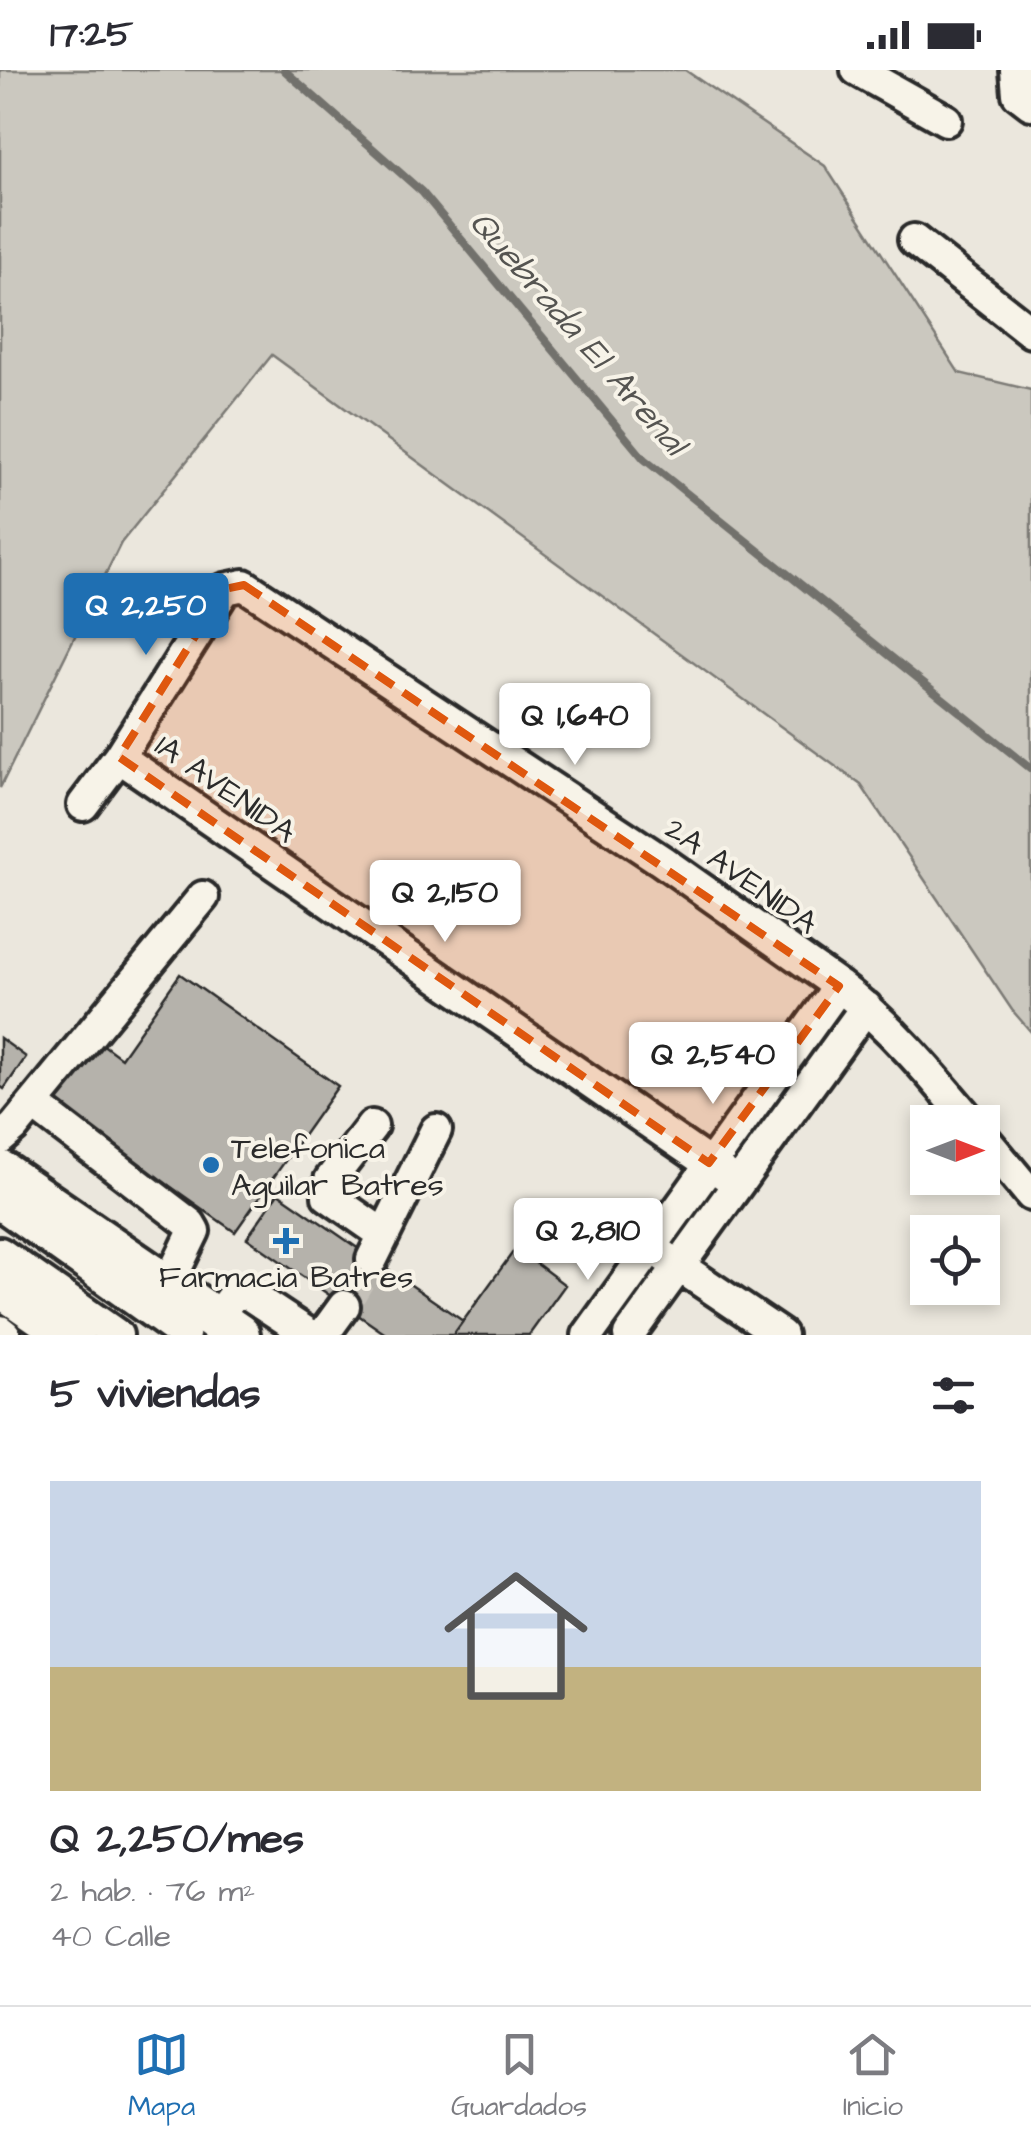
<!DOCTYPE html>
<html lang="es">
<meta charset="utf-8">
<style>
body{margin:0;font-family:"Architects Daughter",sans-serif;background:#f2f2f3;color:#2b2b33;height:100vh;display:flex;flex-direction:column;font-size:38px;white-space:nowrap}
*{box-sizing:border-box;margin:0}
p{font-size:32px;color:#7c7c81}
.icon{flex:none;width:55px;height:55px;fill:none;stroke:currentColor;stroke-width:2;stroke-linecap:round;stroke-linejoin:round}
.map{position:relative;height:1265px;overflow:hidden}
.drawer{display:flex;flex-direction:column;background:#fff;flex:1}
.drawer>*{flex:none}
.needle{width:65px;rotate:90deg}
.controls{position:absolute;left:910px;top:1035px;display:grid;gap:20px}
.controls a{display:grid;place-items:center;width:90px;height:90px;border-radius:0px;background:#fff;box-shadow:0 5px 15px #0003;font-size:50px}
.price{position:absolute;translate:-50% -85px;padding:0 22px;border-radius:10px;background:#fff;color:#222;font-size:32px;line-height:65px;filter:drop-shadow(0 2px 5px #0008)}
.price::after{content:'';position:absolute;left:50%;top:60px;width:30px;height:22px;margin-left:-15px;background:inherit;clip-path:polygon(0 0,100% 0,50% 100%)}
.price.on{background:#1f6fb2;color:#fff}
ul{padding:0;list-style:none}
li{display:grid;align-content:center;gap:20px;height:530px;padding:0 50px}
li+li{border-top:2px solid #e1e1e2}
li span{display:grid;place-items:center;height:310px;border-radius:0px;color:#555}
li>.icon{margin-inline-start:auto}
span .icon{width:180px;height:180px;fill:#fffc;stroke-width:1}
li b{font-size:42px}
h2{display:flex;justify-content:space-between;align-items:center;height:120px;padding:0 50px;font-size:42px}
.status{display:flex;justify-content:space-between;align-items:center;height:70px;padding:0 50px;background:#fff;direction:ltr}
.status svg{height:28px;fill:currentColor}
.tabs{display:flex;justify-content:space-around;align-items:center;height:140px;border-top:2px solid #e1e1e2;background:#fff;font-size:28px;color:#7c7c81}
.tabs a{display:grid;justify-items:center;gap:5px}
.tabs .on{color:#1f6fb2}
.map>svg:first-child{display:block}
.green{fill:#cbc8bf;stroke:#7b7a75;stroke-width:2.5}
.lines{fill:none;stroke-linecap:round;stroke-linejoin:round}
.stream{stroke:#72716c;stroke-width:8}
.building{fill:#b5b2ab;stroke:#2b2b2b;stroke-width:2.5}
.minor-tunnel{stroke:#c5c1b9;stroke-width:30;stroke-dasharray:30 15;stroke-linecap:butt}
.minor-casing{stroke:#2b2b2b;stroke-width:38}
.highway-casing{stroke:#2b2b2b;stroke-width:50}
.minor{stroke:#f7f3e8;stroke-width:30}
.highway{stroke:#f7f3e8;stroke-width:42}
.marked{fill:#df570e;fill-opacity:0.2;stroke:#df570e;stroke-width:8;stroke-dasharray:20 12;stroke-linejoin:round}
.poi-dot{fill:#1f6fb2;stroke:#f7f3e8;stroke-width:4}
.labels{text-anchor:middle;stroke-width:8;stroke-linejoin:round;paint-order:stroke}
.street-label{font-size:32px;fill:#2b2b2b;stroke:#f7f3e8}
.poi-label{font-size:32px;fill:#2b2b2b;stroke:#f7f3e8;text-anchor:start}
.water-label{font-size:35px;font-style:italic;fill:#555451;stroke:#f7f3e8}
</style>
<div class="status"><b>17:25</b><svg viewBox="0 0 49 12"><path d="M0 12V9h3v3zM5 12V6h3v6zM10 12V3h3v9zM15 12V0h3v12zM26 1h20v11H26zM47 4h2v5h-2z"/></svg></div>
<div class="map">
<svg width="1031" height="1265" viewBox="0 0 1031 1265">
<rect width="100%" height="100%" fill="#ebe7dd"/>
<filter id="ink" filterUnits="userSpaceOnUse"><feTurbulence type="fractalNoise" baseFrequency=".01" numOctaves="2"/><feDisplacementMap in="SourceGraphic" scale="20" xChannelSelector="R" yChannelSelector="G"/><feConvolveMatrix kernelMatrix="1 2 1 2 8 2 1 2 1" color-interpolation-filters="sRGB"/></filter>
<g filter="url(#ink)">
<path class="green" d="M0,0h685l140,96 134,207 72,17v642l-19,-22 -151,-225 -589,-430 -151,188 -121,245z"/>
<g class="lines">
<path class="stream" d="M284,0l138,122 222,267 387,310"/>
</g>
<path class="building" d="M180,904l158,112 -103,146 -190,-134 45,-63 31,23z
M0,968l26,19 -22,32 -4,-3z
M278,1123l185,128 -10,14h-66l-140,-97z
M516,1178l49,37 -36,50h-76z"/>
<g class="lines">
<path class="minor-tunnel" d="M344,1236l28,-47"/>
<defs>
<path id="minor" d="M857,0l89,50
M1016,0l2,24 13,10
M914,170l117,92
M119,687l618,426
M83,735l36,-48 106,-168 19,-4 418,276 177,125c51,39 91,87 132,136
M33,1034l157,120 4,7 -27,56
M372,1056l-42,54 -2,16 56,39
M982,1066l49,59
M0,1069l14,-12 189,-230
M0,1134l184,131
M0,1183l117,82
M664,1186l117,79
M372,1189l64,-129
M215,1249l22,-29 8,2 65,43
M0,1261l5,4
M323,1265l21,-29
M588,1265l251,-349
M629,1265l237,-328"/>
<path id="highway" d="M0,1102l238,163
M0,1215l72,50"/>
</defs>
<use href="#minor" class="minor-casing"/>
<use href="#highway" class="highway-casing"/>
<use href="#minor" class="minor"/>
<use href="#highway" class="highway"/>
</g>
</g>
<path class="marked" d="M244,515l595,401 -130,177 -590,-406 106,-168z"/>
<g class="poi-dot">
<circle cx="211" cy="1095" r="10"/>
<path d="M281 1156h10v10h10v10h-10v10h-10v-10h-10v-10h10z"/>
</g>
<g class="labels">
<g class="street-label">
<text transform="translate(226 718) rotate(35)" y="11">1A AVENIDA</text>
<text transform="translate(742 805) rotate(35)" y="11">2A AVENIDA</text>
</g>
<g class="poi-label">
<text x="231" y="1088">Telefonica<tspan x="231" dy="37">Aguilar Batres</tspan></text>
<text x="286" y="1217" text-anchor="middle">Farmacia Batres</text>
</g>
<g class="water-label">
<text transform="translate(579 262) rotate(49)" y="12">Quebrada El Arenal</text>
</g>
</g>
</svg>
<div class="controls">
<a><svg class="needle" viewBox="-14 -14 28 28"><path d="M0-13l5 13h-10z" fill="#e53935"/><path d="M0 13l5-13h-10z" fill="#7c7c81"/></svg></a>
<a><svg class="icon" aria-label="locate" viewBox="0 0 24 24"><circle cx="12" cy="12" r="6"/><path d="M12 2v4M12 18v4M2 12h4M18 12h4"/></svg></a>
</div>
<b class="price on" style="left:146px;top:588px">Q 2,250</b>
<b class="price" style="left:575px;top:698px">Q 1,640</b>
<b class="price" style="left:445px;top:875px">Q 2,150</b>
<b class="price" style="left:713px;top:1037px">Q 2,540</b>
<b class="price" style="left:588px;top:1213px">Q 2,810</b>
</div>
<section class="drawer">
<h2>5 viviendas<svg class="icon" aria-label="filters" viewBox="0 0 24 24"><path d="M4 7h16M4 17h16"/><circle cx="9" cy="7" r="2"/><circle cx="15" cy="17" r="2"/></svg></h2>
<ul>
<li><span style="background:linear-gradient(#c9d6e8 60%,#c2b280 0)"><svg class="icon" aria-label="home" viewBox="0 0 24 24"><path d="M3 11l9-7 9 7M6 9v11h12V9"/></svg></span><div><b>Q 2,250/mes</b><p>2 hab. · 76 m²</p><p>40 Calle</p></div></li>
</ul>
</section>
<nav class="tabs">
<a class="on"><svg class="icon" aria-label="map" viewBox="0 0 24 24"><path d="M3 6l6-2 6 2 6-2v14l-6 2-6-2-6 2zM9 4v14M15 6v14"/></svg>Mapa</a>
<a><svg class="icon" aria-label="saved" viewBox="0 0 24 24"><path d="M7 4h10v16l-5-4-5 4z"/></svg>Guardados</a>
<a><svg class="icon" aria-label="home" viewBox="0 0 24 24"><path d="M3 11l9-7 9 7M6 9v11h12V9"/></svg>Inicio</a>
</nav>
